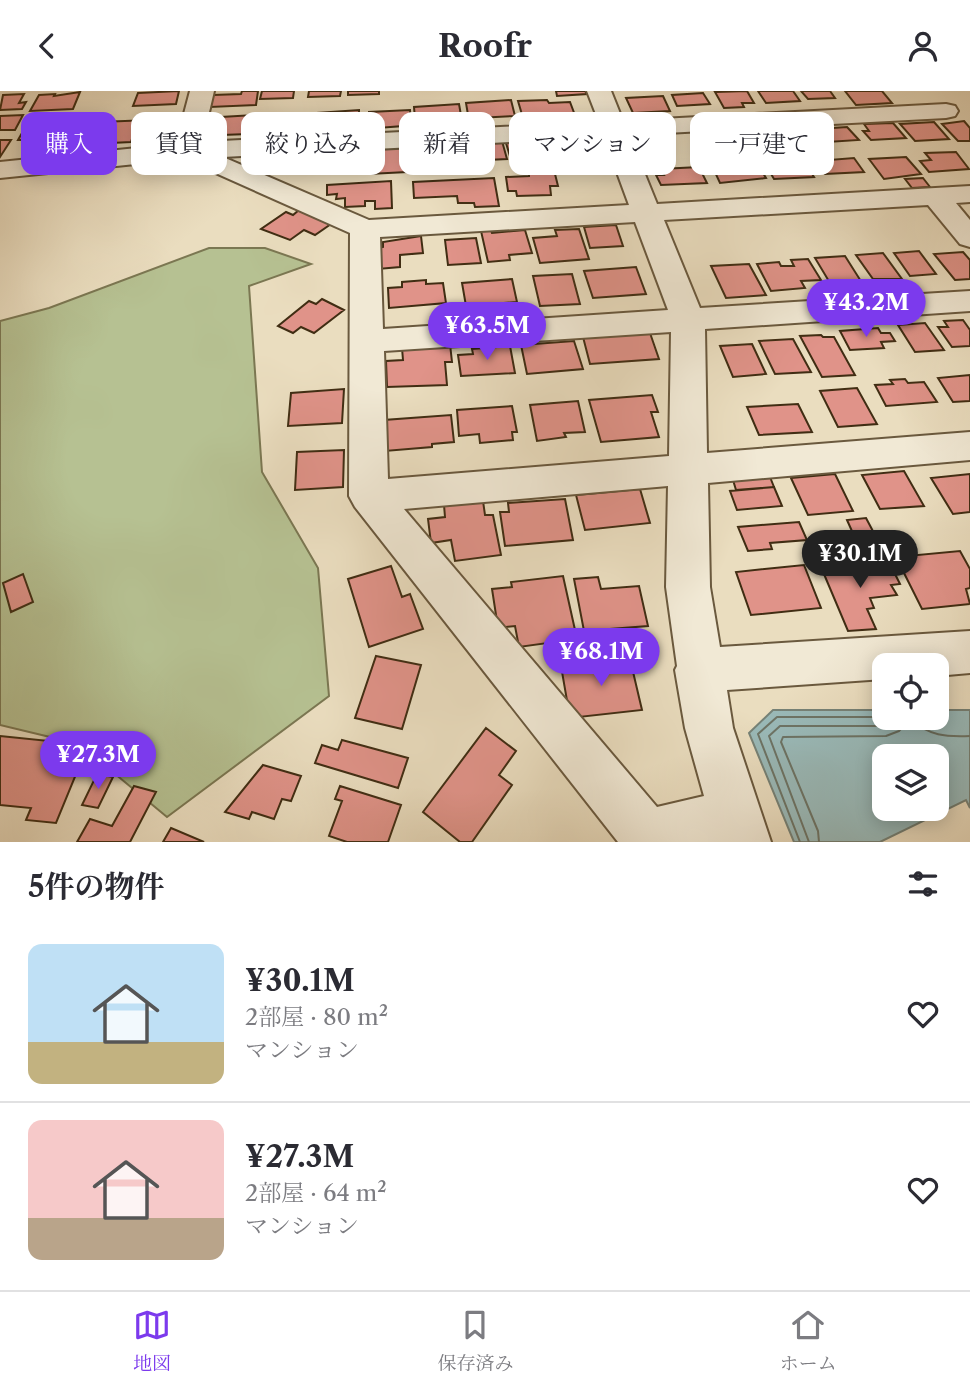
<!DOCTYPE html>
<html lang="ja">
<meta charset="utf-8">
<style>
body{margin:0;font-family:"Libre Caslon Text","Noto Serif JP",serif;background:#f2f2f3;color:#2b2b33;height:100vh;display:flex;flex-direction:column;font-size:26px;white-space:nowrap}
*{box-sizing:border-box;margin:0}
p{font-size:23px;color:#7c7c81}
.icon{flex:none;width:38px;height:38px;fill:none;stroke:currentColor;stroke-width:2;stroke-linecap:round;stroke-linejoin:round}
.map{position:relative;height:751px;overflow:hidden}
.drawer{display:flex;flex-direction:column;background:#fff;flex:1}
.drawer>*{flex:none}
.top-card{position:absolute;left:21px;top:21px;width:929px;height:63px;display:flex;gap:14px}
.buttons{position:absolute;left:872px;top:562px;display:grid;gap:14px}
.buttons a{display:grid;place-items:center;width:77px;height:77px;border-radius:14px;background:#fff;box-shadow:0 4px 18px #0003;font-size:35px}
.price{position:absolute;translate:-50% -60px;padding:0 16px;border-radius:24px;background:#7c3aed;color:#fff;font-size:23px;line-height:46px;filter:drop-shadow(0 2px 4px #0008)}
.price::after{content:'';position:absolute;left:50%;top:42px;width:21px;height:16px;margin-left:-10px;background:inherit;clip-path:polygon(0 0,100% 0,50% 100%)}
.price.current{background:#222;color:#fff}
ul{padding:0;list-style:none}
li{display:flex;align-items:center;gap:21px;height:175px;padding:0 28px}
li+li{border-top:2px solid #e1e1e2}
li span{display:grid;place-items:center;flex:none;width:196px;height:140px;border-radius:14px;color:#555}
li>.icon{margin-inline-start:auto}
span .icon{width:84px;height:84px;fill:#fffc;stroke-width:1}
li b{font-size:30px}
h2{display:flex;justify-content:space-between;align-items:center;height:84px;padding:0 28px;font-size:30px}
.chip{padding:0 24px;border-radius:14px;background:#fff;box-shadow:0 4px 18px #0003;font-size:24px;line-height:63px}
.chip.current{background:#7c3aed;color:#fff}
header{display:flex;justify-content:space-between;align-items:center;height:91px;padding:0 28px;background:#fff;font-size:32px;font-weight:700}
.menu{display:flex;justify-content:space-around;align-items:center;height:98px;border-top:2px solid #e1e1e2;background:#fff;font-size:19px;color:#7c7c81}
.menu a{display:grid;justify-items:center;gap:4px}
.menu .current{color:#7c3aed}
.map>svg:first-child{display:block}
.green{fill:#b6c192;stroke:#7b7752;stroke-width:2}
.water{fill:#9abab9;stroke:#768277;stroke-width:2;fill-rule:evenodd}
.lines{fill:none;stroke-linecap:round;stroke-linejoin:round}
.shore{stroke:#6d7466;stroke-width:2}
.building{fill:#e09389;stroke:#402d13;stroke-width:2}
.minor-casing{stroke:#6a593e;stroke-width:4}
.minor{fill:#f1e9d5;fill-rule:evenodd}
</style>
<header><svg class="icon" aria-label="back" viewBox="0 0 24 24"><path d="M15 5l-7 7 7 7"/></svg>Roofr<svg class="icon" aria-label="person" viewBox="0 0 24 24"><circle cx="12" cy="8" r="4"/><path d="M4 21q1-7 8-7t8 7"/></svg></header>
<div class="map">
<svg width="970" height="751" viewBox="0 0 970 751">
<rect width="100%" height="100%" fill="#eaddbf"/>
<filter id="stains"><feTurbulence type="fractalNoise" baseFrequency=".00286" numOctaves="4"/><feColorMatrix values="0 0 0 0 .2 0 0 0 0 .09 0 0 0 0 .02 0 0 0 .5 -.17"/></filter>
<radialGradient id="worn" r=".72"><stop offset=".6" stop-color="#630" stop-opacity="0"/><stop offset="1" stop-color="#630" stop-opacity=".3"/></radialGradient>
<path class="green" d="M209,157h56l46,16 -62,22 13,186 56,96 11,128 -162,121 -88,-73 -79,-19v-404l49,-13z"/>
<path class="water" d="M773,619h111v7h52v-7h34v98l-4,-8 -86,42h-86l-45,-109zM884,665h52v53h-52z"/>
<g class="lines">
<path class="shore" d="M800,751l-42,-108 19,-17h107
M809,751l-40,-106 11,-10h103l14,-9
M819,751l-1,-11 -37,-89 2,-5 103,-1 13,-5 11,-12c20,17 35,18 60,17"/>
</g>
<path class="building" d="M179,0l-3,13 -43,2 5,-13z
M242,0h16l-2,14 -46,2 3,-12 28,-1z
M262,0h32l-1,7 -33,1z
M309,0h32l-1,5 -32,1z
M348,0h31v3l-31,1z
M556,0h29l2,3 -30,2z
M747,0l7,12h-12l2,4 -20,1 -9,-16z
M758,0h35l7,10 -34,2z
M801,0h29l5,7 -27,1z
M845,0h37l10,12 -36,2z
M80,1l-7,17 -43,2 9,-16 16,-1 -1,2z
M703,2l7,11 -33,2 -5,-11z
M24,3l-5,9 7,-1 -4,7 -22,1 3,-15z
M663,5l7,15 -37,2 -7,-15z
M511,9l4,16 -38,2 -1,-4 -8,1 -2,-12z
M547,9l2,3 21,-1 6,16h-53l-5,-17z
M459,13l3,17 -21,1 -1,-5 -25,2 -1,-12z
M359,19v12h-7v3l-29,2 1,-3h-8l1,-11z
M410,19l1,12h-9l1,4 -25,2v-4h-9v-12z
M23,24l-8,15h-15v-14z
M254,24l-3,15 -3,1v3l-26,1v-3l-5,1 4,-16z
M309,24l-3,12h-5l-1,5 -27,1 1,-3h-9l3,-14z
M149,29l-5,16h-11l-2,6 -40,2 9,-22z
M964,30l6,7v13h-12l-16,-17z
M934,31l15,17 -34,2 -15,-17z
M893,32l13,15 -35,2 -8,-9h6l-5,-7z
M55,33l-13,27 -13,1 3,-8 -6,1 3,-5h-11l8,-14z
M82,33l-9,23 -22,1 10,-23z
M847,36l12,13 -32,2 -9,-13z
M809,38l10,14 -34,2 -8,-11z
M707,40h12l7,13 -11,1 4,7h-4l1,3h-8l-12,-20 12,-1z
M767,40l8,13 -30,1 -7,-12z
M0,49h11l-11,17z
M545,49l6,18 -39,5 -6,-20z
M502,50l5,18 -41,2 -1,-7h-7l-2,-10z
M600,54l6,17 -3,3 -43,-2 -5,-16z
M405,55l2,26 -38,2v-14h-7l-1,-12z
M445,55l1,5h8l3,15 -46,3 -2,-21z
M307,60l-1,18 -20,1v-4l-12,1v-3l-29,2 1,-10z
M350,60v15h-9v4l-25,2v-10h11v-8z
M956,61l13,17 -40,3 -9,-11 11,-1 -6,-7z
M906,66l15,17 -37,5 -15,-20z
M854,67l10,14 -39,2 -9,-13z
M803,69l11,17 -40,2 -10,-17z
M757,72l9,15 -46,5 -7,-15 12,-1 -1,-2z
M699,76l8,16 -46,2 -5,-10h8l-3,-6z
M529,83h26l3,12h-8l1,9 -34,1 -1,-5h-8l-2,-14 23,-1z
M494,87l5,28 -24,1 -1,-4h-16l-1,-7 -43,2 -1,-16z
M923,87l7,9 -18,1 -7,-9z
M391,90l1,27 -17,1v-8h-10v5l-20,1v-9l-9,1 1,-5 -10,1v-10z
M299,119l32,14 -16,11 -11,-5 -14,10 -29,-11 25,-17 7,3z
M616,134l7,21 -33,2 -6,-21z
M579,138l10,30 -49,4 -7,-25 24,-2 -2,-6z
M491,139l1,3 33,-3 7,23 -23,2 1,5 -22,2 -7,-31z
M421,145l2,17 -23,2v12l-22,2v-21l5,-1v-5z
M476,147l5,25 -33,2 -3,-25z
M919,160l17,23 -26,2 -16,-23z
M963,161l7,8v19l-15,1 -21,-26z
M883,162l19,26h-29l-17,-24z
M845,165l19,30 -31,2 -18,-30z
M808,168l13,21 -20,1 4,7 -34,3 -14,-27 22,-2 2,4h13l-3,-6z
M749,173l17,31 -40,3 -15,-32z
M636,176l10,27 -53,4 -9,-27z
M572,183l8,30 -40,2 -7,-30z
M512,188l5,23 -51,4 -4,-23z
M426,189v4l17,-1 3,20 -57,5 -1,-20 14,-1v-5z
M322,208l22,11 -30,23 -13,-6 -8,6 -15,-7 31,-25 7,3z
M963,229l7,10v16l-18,1 -14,-20h10l-4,-6z
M925,232l19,27 -29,2 -17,-27z
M878,237l3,5h9l5,8 -14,1 3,6 -34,2 -10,-19z
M650,242l9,26 -69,5 -7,-27z
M821,244l2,2h11l21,38 -33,2 -22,-41z
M793,248l18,33 -36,2 -16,-33z
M574,250l9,28 -56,5 -6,-29z
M450,253l2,18h-7l2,23 -60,2 -1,-26 17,-1 -1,-12z
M752,253l14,30 -33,3 -13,-31z
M510,255l5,27 -54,3 -3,-21 15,-1 -1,-5z
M970,284v26l-17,1 -15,-24z
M905,288l3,4 16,-1 13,20 -51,4 -11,-21 18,-1 -3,-4z
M857,297l20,36 -39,3 -18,-36z
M344,298l-2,34 -54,3 3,-33z
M652,304l6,17h-7l8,25 -58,5 -12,-42z
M578,310l7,31 -21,1 2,4 -29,4 -7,-36z
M798,313l14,28 -53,3 -12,-28z
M512,315l5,26h-5l1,8 -33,3 -1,-9 -20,2 -2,-26z
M451,324l3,27 -22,2v3l-47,4 -1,-31z
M344,359l-1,37 -48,3 2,-38z
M904,380l20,35 -44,3 -18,-34z
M835,383l18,37 -45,4 -17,-37z
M970,383v38l-17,2 -22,-36z
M770,386l4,10 -38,3 -3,-10z
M774,396l8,19 -45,4 -7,-19z
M640,398l10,34 -65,7 -9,-35z
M565,408l8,41 -68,6 -5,-34h9l-1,-9z
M483,410l2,14h8l8,40 -46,6 -4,-21 -20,3 -3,-24 17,-2 -1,-12z
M866,427l9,17 -20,3 -8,-18z
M799,431l8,18 -37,3 2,6 -24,2 -10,-24z
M960,460l10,18v19l-4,1 4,15 -48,5 -26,-52z
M888,469l12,24 -9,1 6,10 -27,3 4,10 -7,1 9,20 -28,2 -27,-64z
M804,474l17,43 -70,7 -15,-43z
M391,475l11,31 8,-3 13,35 -54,18 -21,-68z
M23,483l10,28 -22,10 -8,-29z
M563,485l14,63 -58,8 -4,-21 -17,2 -6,-39 20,-2 -1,-5z
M598,486l3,12 38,-3 9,40 -64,5 -10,-52z
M376,565l45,9 -19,64 -47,-11z
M630,568l12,51 -72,8 -9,-52z
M486,637l30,23 -17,24 13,10 -40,57h-12l-37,-30z
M0,645l88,9 -32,78 -30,-3 5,-12 -31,-3z
M342,649l66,18 -10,30 -83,-25 7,-18 16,5z
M263,674l38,11 -10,25 -9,-2 -8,20 -22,-7 -3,7 -24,-7z
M97,683l16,3 -15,31 -16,-3z
M134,695l22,6 -26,50h-53l13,-23 22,7z
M340,695l61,19 -13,37h-41l-18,-6 13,-35 -7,-2z
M171,737l33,14h-41z"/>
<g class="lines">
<defs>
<path id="minor" d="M190,0h24l-12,51 397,-20 -12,-31h24l12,30 323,-17 9,2 3,5 -3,5 -9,2 -317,17 28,69 313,-18v16l-14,1 14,17v27l-10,-3 -32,-39 -264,15 36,88 270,-17v20l-265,18 2,124 263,-21v28l-262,23 2,104 10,60 250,-16v42l-34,3v-11h-52v14l-157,11 6,38 38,114h-153l-263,-335 -6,-11 1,-263 -166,-74 -184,19v-16l176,-18zM604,46l25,68 -260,15 -146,-63zM635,131l33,88 -285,19 -3,-92zM671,241l-2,124 -281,23 -4,-128zM668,395l-2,101 11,79 -2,4 10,58 19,68 -47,11 -253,-298z"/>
</defs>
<use href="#minor" class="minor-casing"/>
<use href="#minor" class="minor"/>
</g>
<rect width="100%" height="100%" filter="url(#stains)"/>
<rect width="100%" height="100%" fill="url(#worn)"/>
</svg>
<div class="buttons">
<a><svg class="icon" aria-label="locate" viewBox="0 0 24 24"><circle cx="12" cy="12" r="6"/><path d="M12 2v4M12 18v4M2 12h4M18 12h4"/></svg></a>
<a><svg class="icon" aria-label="layers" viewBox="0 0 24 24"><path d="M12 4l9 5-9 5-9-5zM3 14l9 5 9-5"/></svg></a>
</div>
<b class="price" style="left:866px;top:248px">¥43.2M</b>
<b class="price" style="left:487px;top:271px">¥63.5M</b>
<b class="price current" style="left:860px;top:499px">¥30.1M</b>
<b class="price" style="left:601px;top:597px">¥68.1M</b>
<b class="price" style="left:98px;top:700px">¥27.3M</b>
<div class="top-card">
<a class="chip current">購入</a>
<a class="chip">賃貸</a>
<a class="chip">絞り込み</a>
<a class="chip">新着</a>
<a class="chip">マンション</a>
<a class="chip">一戸建て</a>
</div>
</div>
<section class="drawer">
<h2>5件の物件<svg class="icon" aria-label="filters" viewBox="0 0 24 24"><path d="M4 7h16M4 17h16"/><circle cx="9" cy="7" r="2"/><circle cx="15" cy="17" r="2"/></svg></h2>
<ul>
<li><span style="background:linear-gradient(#bfe0f5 70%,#c2b280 0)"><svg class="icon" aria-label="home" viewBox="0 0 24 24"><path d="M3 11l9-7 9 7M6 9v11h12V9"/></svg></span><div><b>¥30.1M</b><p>2部屋 · 80 m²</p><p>マンション</p></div><svg class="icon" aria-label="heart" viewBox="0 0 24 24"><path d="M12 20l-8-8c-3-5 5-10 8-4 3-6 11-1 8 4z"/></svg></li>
<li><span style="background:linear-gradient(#f6c9c9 70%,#b9a48a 0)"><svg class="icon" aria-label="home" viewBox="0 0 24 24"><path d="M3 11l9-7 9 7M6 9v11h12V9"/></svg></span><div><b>¥27.3M</b><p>2部屋 · 64 m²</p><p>マンション</p></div><svg class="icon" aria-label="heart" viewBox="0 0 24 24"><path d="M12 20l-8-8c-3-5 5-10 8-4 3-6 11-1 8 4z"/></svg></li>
</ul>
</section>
<nav class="menu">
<a class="current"><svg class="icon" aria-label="map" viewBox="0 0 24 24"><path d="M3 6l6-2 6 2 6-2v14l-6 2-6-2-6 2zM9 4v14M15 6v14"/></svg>地図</a>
<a><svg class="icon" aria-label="saved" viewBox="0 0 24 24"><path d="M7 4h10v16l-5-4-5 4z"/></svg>保存済み</a>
<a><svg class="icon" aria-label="home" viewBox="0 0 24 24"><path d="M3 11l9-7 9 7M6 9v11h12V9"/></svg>ホーム</a>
</nav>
